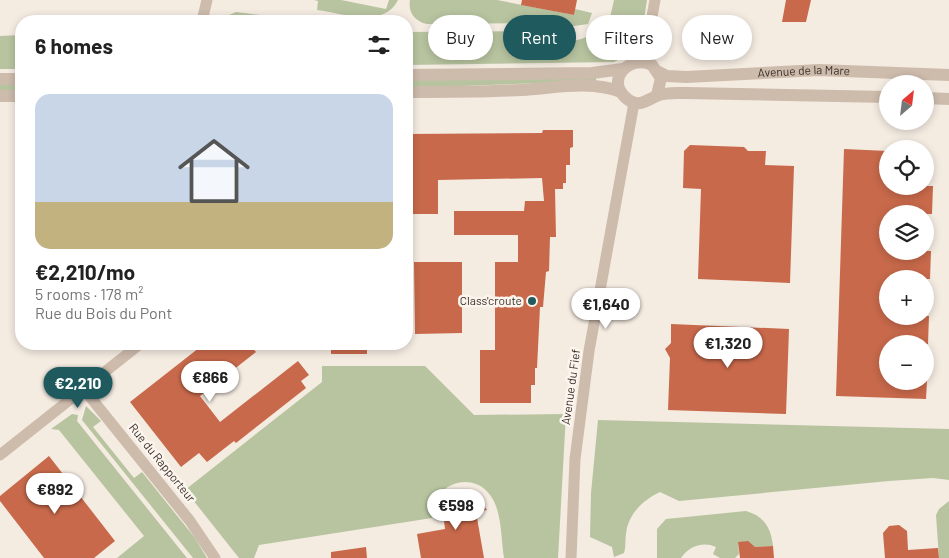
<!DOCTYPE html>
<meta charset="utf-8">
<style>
body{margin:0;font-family:Barlow,sans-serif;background:#f2f2f2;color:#222;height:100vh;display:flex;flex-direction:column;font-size:19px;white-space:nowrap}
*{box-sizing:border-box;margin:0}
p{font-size:16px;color:#767676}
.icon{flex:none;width:28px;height:28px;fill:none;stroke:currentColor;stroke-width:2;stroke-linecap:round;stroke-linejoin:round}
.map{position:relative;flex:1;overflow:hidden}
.drawer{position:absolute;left:15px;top:15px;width:398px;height:335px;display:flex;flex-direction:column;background:#fff;border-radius:20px;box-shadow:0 2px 8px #0003}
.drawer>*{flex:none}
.banner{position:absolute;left:428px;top:15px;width:446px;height:45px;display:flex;gap:10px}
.needle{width:32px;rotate:28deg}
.fabs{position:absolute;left:879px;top:75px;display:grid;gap:10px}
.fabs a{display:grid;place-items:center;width:55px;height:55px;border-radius:50%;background:#fff;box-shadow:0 2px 8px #0003;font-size:25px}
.price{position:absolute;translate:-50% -42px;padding:0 11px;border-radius:18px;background:#fff;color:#222;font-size:16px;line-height:32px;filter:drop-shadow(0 1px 2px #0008)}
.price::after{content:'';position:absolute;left:50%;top:30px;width:15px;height:11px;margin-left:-8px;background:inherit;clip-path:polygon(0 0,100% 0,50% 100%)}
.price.on{background:#1f5a5e;color:#fff}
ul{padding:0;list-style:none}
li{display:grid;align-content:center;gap:10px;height:265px;padding:0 20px}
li+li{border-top:1px solid #e0e0e0}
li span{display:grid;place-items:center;height:155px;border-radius:15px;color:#555}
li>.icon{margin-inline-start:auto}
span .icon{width:90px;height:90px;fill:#fffc;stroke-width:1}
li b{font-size:21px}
h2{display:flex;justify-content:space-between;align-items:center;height:60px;padding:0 20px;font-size:21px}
.pill{padding:0 18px;border-radius:22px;background:#fff;box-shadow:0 2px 8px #0003;font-size:18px;line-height:45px}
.pill.on{background:#1f5a5e;color:#fff}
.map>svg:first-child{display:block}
.green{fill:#b8c4a0}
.building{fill:#c8694b}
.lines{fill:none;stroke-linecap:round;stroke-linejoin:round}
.minor{stroke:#cdbbac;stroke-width:11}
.tertiary{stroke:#cdbbac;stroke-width:12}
.poi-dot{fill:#1f5a5e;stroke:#fbf5ee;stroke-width:2}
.labels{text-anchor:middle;stroke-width:5;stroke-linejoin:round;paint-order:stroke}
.street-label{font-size:12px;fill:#3b302b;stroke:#fbf5ee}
.poi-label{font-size:12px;fill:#3b302b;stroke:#fbf5ee;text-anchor:end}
</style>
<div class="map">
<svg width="949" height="558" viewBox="0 0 949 558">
<rect width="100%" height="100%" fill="#f4ebe1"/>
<path class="green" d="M314,0h27l45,9 3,-9h9c-14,29 -56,13 -81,10l1,-9z
M410,0h87l77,15 1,-6 17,4 -4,11 -14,2 -24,-3 -123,1c-13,-3 -19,-12 -17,-24z
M614,0h33c-5,29 -3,48 -33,62l-208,3v-33l136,-1 35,9c12,-2 18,-9 23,-20l9,2z
M236,12l70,9h-91z
M21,35v34h-21v-33z
M596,77v4l-190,7v-9z
M0,82h21v9h-21z
M322,366h103l49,49 92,-1 -8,144h-54c-3,-19 -2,-48 -14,-63 -20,-27 -61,-8 -58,23l-173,27 -5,13h-15l-54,-68 137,-108z
M86,406l15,15 -8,6 41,51 8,-6 53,66 12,20h-14l-111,-138z
M72,414l6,1 -1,6 110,137h-70l27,-22 -85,-106 -8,-1z
M598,420l351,9v51l-16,-2 -44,3 -210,20 -19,-9c-17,8 -32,22 -34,42 -1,7 0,13 -2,19l-10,4 -2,-10 -22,-10 1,-44z
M949,501v57h-10l-3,-43 3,-6z
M746,511c18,5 25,17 27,35l-18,1 -17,-5 1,12 -4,4h-15l-7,-4 3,-7c-13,-6 -27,-1 -35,11h-24v-29l9,-10z"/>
<path class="building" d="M522,0h55l-3,15 -53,-10z
M786,0h25l-5,22h-24z
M543,130h30v17l-3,1v17h-4v18h-3v6h-8l1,48h-6l-1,34 -3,1 -3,35h-3l-3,61h-2v17h-4v18h-51v-53h15v-88h23v-27h-64v-24h70l1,-10h19l-2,-23 -104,2v34h-32v-80l136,-1z
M690,145l54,2 4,4h18l-1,14 29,1 -4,117 -92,-4 3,-90 -18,-1 1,-37z
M844,149l44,2v35h45l-1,28h-44v37h43l-1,28h-42v37h41l-1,28h-40v37h39l-1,18 -90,-3z
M414,262h48v71l-47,1z
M671,324l118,5 -3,85 -118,-4 2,-52 -5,-9 6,-6z
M204,344h45l7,8 -56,44 20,26 78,-61 11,14 -8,6 5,7 -70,55 -2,-2 -27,21 -8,-9 -18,14 -51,-65z
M331,344h36v10h-36z
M49,456l66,85 -21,17h-50l-44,-57v-5z
M468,492l8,4 11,14 -11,2 8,46h-63l-4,-24 28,-5 -2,-17 2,-8 10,-9z
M899,525l8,6 1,19 30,-2 1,10h-54l-2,-25 6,-7z
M748,541l7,6 18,-1 1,12h-34l-2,-16z
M366,547l1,11h-36v-6z"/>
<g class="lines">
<path class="minor" d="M202,21l5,-21
M644,61l11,-61
M83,388l107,133 25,37
M0,455l140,-111
M571,558l4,-99 14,-108 45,-248"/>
<g class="tertiary">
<path id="s1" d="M659,72l8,4 19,1 133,-7 130,5"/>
<path d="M406,75l186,-2 31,-4"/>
<path d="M0,79h21"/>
<path d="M406,92c39,0 77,0 116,-2 33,-2 68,-10 99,2"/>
<path d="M657,95l4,-17 -9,-13c-20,-11 -46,12 -28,31 14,15 23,3 35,-1 8,-3 19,-2 27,-2l202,4"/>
<path d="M0,96h21"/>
<path d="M925,98l24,1"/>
</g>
</g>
<circle class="poi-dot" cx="532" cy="301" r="5"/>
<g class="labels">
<g class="street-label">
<text dy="4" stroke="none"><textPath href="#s1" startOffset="146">Avenue de la Mare</textPath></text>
<text transform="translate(571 387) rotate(-82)" y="4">Avenue du Fief</text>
<text transform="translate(162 463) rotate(51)" y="4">Rue du Rapporteur</text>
</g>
<g class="poi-label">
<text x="522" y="305">Class'croute</text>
</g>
</g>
</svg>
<div class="fabs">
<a><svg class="needle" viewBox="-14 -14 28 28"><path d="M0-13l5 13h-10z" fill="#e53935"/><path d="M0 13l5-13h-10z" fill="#767676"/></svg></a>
<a><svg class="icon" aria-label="locate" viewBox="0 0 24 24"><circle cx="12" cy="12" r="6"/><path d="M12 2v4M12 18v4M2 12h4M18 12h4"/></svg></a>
<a><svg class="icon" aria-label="layers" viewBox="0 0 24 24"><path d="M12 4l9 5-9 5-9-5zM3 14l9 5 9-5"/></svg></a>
<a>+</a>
<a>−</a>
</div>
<b class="price" style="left:606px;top:330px">€1,640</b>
<b class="price" style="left:728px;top:369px">€1,320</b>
<b class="price" style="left:210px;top:403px">€866</b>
<b class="price on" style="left:78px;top:409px">€2,210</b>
<b class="price" style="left:55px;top:515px">€892</b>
<b class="price" style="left:456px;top:531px">€598</b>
<div class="banner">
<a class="pill">Buy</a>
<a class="pill on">Rent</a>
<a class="pill">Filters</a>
<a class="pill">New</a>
</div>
<section class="drawer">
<h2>6 homes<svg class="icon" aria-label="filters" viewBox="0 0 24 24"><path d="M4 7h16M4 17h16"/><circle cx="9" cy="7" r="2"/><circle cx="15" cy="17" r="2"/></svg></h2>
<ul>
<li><span style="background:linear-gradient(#c9d6e8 70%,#c2b280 0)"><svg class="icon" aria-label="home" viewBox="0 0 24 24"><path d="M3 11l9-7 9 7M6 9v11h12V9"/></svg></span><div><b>€2,210/mo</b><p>5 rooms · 178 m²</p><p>Rue du Bois du Pont</p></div></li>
</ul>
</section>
</div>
